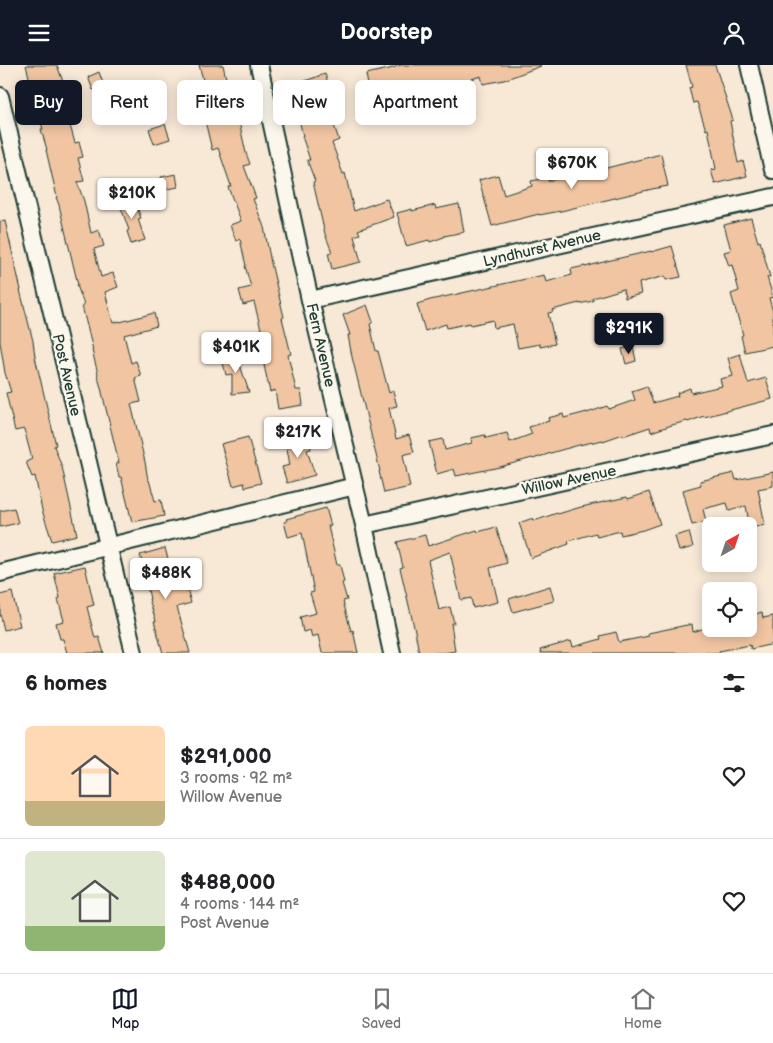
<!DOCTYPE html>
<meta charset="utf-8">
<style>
body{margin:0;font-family:"Balsamiq Sans",sans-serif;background:#f2f2f2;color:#202124;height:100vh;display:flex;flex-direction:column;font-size:19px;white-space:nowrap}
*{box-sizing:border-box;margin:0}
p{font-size:16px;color:#757577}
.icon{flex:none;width:28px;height:28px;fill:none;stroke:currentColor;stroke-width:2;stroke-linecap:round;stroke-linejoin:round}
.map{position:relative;height:588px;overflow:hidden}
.panel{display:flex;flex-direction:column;background:#fff;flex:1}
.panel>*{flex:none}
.banner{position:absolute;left:15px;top:15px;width:500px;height:45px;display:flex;gap:10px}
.needle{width:32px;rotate:40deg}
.tools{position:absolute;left:702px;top:452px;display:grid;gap:10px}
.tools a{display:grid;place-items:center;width:55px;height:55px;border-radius:8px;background:#fff;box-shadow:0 2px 12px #0003;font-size:25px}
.price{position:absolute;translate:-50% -42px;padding:0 11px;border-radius:5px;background:#fff;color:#222;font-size:16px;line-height:32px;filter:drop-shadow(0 1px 2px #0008)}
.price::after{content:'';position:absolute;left:50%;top:30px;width:15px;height:11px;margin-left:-8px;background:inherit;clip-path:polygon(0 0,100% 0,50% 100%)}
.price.selected{background:#111827;color:#fff}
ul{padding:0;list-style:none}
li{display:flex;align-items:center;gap:15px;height:125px;padding:0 25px}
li+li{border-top:1px solid #e0e0e0}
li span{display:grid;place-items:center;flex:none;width:140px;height:100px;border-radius:8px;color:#555}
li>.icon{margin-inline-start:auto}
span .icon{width:60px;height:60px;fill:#fffc;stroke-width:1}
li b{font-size:21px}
h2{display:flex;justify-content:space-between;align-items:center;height:60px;padding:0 25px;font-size:21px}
.tag{padding:0 18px;border-radius:8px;background:#fff;box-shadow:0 2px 12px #0003;font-size:18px;line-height:45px}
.tag.selected{background:#111827;color:#fff}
header{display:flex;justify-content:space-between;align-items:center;height:65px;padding:0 25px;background:#111827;color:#fff;font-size:22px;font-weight:800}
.dock{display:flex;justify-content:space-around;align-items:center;height:70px;border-top:1px solid #e0e0e0;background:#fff;font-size:14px;color:#757577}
.dock a{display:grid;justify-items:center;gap:2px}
.dock .selected{color:#111827}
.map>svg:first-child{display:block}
.building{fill:#f1c5a1;stroke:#1f3d34}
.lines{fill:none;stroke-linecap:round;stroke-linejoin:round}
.minor-casing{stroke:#1f3d34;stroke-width:20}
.minor{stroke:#fbf7ec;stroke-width:16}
.labels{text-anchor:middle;stroke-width:4.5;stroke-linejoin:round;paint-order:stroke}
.street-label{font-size:15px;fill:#1f3d34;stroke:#fbf7ec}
</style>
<header><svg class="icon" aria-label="menu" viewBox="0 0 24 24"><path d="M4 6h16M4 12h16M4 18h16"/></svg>Doorstep<svg class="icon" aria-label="person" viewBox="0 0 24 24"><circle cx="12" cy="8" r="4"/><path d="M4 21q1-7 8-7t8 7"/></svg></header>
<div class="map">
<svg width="773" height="588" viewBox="0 0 773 588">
<rect width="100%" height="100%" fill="#f8e8d6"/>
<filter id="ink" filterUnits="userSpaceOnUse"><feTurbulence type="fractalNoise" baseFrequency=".02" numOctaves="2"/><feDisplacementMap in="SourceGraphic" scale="10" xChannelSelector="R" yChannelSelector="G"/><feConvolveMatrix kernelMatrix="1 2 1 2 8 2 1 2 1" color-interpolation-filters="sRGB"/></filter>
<g filter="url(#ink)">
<path class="building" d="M26,0h31l9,25 -10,3 11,29h2l6,21 4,-1 4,15 -5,1 6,23 -7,1 7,19 7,32 8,-3 5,16 -10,3 7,28 12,-4 5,14 -13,5 8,31 7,-2v1l34,-9 3,13 -33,9 7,28 5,-2 5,15 -6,2 6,24 -10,2 14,58 3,18h1l6,21 6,-1 3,16 -32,6 -11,-45h-2l-3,-14h3l-19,-79 -3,-9 1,-1 -6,-24h1l-11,-44 2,-1 -7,-20h1l-19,-80 -3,-8h1l-11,-47h1l-6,-21h2l-7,-21h2l-8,-23h1z
M199,0h24l9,40 3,-1 11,49 4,11 -6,2 12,32 -3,1 11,28 7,36 13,54 -2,1 9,36 -3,1 8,35h5l2,15 -25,4 -3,-19 -5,2 -7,-31 -7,2 -6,-27 12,-3 -8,-31 -11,3 -4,-15 12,-3 -6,-21h1l-6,-27 -4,2 -6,-16 11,-4 -13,-34 3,-1 -13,-38 -6,2 -12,-50 -10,2 -3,-15 17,-4z
M401,0h139l1,1 -37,14 -21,4 -2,-8 -28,9 1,5 -16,3v-1l-20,5 -1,-3 -26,9 -19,4 -6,-33 23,-5z
M686,0h29l18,55 -3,1 8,42 5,-2 4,15 -32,8 -4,-14 5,-1 -8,-40 -2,1 -9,-28 -4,1 -4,-15 3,-1z
M99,7l5,14 -11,4 -5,-13z
M325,9l5,15 -5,2 6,26 8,23 -7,3 11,31 2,-1 9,38 33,-12 7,18 -36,13 2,4 -6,2 7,26 -29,7 -4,-16 4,-1 -7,-18 -12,-52 2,-1 -8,-21h3l-8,-24h1l-6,-25 1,-1 -8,-24z
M165,59l5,15 -16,5 -5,-15z
M661,89l7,32 -16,3 -91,22 -22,4v-1l-47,12 -13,-46 19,-5 6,20 28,-9 -1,-5 16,-3 1,3 43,-11v2z
M176,109l2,13 -15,3 -2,-13z
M133,132l8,21 -3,1 7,21 -14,4 -4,-13 2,-1 -10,-28z
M459,139l5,28 -20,4v1l-14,5 -1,-2 -23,6 -9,-33 15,-4v2l23,-6 1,4z
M751,153l7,24 2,-1 10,36h-3l6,20 -4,1 4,14v34l-28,6 -4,-16 2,-1 -12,-41 8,-3 -7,-26 -3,1 -5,-14 7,-2 -7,-25z
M5,156l16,69h-1l13,51 2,16 21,88 -2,1 8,21 15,68 -25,6 -10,-31 -7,-34 -3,1 -6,-15 6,-3 -8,-30 -9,2 -9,-38 5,-1 -6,-19 -5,-31v-120z
M672,181l9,31 -15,3 -1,-4 -26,7 2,11 -16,4 -2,-9 -30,9v3l-14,3v-1l-27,7 1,2 -5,1 7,31 -15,3v-3l-22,4 -5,-24 -19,4 -1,-8 -22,5 -1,-2 -23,5 -1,-4 -21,7 -8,-27 13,-4 114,-25 2,7 26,-7 -1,-6 14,-3v1l22,-6 44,-10v1z
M367,240l6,17 -3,2 6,27h2l11,42 4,-2 4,15 -8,2 7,31 13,-4 5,17 -11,3 7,32 -26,6 -5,-22h1l-28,-114 -4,-22h2l-7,-20z
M633,281l3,15 -10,3 -4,-15z
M231,282h3l15,45 -17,2v-20l-6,1 -3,-12 8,-3z
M740,289l8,29 18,-5 6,21 -68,18v-1l-16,6 -1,-1 -15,4 -21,7 -1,-5 -27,9v-2l-20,7v-1l-24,5 -25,7 -21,7 -1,-1 -32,9 -44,9 -2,-7 -17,5 -8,-32 14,-3 2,11 27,-7 -1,-5 14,-3 1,3 21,-5 3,9 22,-8 -3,-7 20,-6 -1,-3 15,-4 1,4 23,-6v1l20,-7 2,3 26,-9 -3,-9 15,-5 6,17 25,-7 -1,-3 13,-5 1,5 31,-7 -2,-7 13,-3 -5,-18z
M308,369l3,15 -4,1 8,25 -28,8 -5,-16 8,-2 -5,-27z
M248,372l13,46 -16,4 -1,-4 -11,3 -12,-42z
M773,407v14l-15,3 7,36 -15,3 -4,-22 -17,5 -2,-8 -24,6 3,13 -14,3 -9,-35 18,-5 -1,-4 34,-8 2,7z
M649,427l11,32 -17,6 -22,5 -1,-4 -23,6 -1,-4 -28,8 1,3 -38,14 -12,-35 14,-5 1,3 23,-8 1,1 23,-7 46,-10 1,2z
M14,443l4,15 -18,4v-16z
M326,443l5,18h-3l9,39h3l4,17 -2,1 5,17 -4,1 8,30 2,-1 5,23h-36l-4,-18 -6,2 -2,-7 -7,2 -3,-15 16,-4 -6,-20 4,-1 -12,-59 -14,4 -4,-15 3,-1 -1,-2z
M496,462l11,36 -17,5 8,34 -25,6 -2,-10 -10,2 -11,-48 -22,8 11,50 11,-3 4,16h-3l4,28 -11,2h-25l-4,-22 -15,-63 3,-1 -6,-25 28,-7 3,11 49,-16 1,2z
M689,467l4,15 -14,4 -4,-15z
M165,483l6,22 9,-2 5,21 2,-1 4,15 -14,4 13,46h-27l-9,-32h2l-7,-22h1l-5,-23h1l-6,-21z
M85,501l9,39 -7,2 8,31 4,-1 5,16h-37l-4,-14h-3l-4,-16 8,-2 -6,-22 2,-1 -6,-25z
M550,521l4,15 -41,11 -4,-13z
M12,527l8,34 -16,4 -4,-17v-18z
M762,547l1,6 10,-2v28l-22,5 -1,-4 -31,6 1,2h-179l-1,-3 31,-9 2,6 28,-8 -1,-3 16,-4 3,10 30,-6 -1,-3 44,-9 1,8 18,-6v3h38v-13z"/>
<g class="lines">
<defs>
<path id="minor" d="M259,0l51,235 54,225 28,128
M749,0l24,105
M0,31l134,557
M310,235l463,-103
M364,460l409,-90
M0,508l355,-87"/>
</defs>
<use href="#minor" class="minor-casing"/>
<use href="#minor" class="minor"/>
</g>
</g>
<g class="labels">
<g class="street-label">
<text transform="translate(542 183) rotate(-13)" y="5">Lyndhurst Avenue</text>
<text transform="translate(321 280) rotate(77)" y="5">Fern Avenue</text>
<text transform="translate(67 310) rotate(77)" y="5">Post Avenue</text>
<text transform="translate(569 415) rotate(-12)" y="5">Willow Avenue</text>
</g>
</g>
</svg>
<div class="tools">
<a><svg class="needle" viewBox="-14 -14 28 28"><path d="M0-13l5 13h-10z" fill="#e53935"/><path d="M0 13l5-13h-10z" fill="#757577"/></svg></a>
<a><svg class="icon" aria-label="locate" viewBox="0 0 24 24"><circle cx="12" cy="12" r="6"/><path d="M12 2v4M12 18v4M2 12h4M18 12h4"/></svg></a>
</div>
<b class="price" style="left:572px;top:125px">$670K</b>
<b class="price" style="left:132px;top:155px">$210K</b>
<b class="price selected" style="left:629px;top:290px">$291K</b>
<b class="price" style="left:236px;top:309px">$401K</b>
<b class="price" style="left:298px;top:394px">$217K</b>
<b class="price" style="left:166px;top:535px">$488K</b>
<div class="banner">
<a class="tag selected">Buy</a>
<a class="tag">Rent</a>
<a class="tag">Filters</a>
<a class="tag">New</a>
<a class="tag">Apartment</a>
</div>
</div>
<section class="panel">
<h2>6 homes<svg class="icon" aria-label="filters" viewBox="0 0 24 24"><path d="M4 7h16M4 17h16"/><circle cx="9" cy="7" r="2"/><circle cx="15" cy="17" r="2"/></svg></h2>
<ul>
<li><span style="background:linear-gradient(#ffd9b3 75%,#c2b280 0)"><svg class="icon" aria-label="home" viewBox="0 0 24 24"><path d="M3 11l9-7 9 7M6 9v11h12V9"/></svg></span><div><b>$291,000</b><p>3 rooms · 92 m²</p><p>Willow Avenue</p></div><svg class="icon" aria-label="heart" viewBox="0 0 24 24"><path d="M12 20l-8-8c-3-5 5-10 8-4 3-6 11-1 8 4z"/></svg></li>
<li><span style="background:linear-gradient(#dfe7d0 75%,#8fb573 0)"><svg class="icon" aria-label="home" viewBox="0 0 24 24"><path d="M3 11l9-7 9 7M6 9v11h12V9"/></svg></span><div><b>$488,000</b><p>4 rooms · 144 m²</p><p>Post Avenue</p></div><svg class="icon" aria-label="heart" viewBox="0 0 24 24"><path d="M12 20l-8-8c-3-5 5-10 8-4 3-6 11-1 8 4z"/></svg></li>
</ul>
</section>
<nav class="dock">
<a class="selected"><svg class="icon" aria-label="map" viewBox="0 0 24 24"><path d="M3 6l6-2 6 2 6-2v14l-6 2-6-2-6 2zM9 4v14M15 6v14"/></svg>Map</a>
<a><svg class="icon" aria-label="saved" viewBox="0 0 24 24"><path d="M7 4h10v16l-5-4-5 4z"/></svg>Saved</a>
<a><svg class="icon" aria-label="home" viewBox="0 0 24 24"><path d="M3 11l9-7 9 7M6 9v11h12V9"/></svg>Home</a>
</nav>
